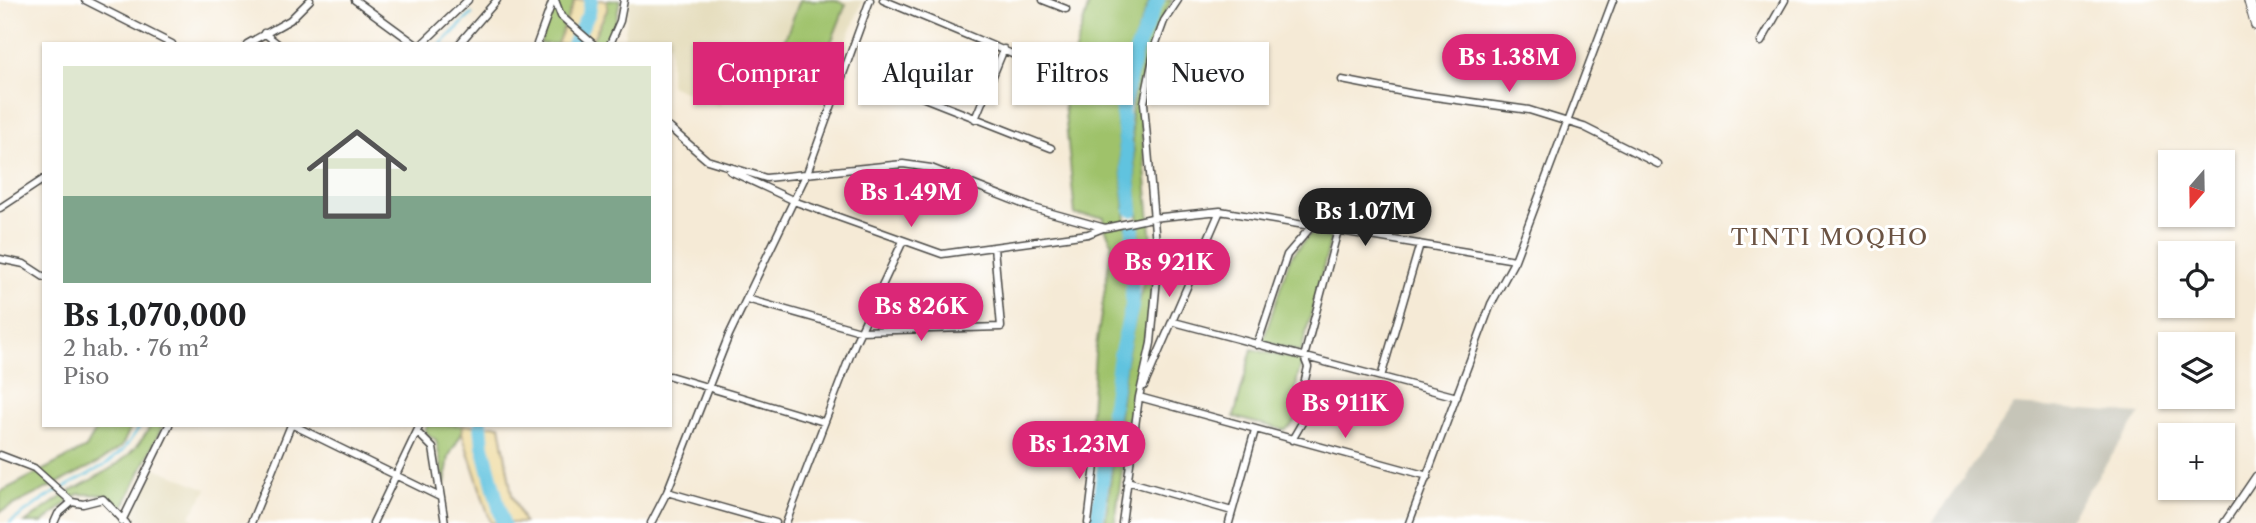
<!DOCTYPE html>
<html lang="es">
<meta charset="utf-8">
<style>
body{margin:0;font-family:"Libre Caslon Text",serif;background:#f6f6f6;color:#202124;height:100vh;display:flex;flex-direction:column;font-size:26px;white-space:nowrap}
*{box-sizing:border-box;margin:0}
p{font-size:23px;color:#757577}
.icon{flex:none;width:38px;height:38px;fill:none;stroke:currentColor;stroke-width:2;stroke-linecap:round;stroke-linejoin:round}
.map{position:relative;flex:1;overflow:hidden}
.details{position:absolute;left:42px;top:42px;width:630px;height:385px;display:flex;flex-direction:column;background:#fff;border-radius:0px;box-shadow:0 2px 5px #0004}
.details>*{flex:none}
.top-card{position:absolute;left:693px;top:42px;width:665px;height:63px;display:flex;gap:14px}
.needle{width:46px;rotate:200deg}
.buttons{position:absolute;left:2158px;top:150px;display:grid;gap:14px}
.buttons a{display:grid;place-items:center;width:77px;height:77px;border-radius:0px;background:#fff;box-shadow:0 2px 5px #0004;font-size:35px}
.price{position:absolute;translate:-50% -60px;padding:0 16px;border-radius:24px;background:#db2777;color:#fff;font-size:23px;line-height:46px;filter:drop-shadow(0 2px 4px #0008)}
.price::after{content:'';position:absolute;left:50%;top:42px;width:21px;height:16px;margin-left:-10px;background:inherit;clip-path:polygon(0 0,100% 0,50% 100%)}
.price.current{background:#222;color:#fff}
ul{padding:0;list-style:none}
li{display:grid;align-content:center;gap:14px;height:371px;padding:0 21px}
li span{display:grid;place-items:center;height:217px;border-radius:0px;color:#555}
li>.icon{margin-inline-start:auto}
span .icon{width:126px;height:126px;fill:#fffc;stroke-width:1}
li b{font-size:30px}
.chip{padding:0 24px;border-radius:0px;background:#fff;box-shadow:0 2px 5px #0004;font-size:24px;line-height:63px}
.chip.current{background:#db2777;color:#fff}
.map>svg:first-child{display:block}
.built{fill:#e4dbba}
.industrial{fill:#c6c5b8}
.green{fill:#9fc26b;stroke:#65764b;stroke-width:2}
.sand{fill:#eeda9e;stroke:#8c8264;stroke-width:2}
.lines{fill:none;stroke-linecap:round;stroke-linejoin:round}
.stream{stroke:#60c3df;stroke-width:2.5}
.river{stroke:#60c3df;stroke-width:14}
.street-casing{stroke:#494845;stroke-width:9}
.primary-casing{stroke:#494845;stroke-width:12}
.street{stroke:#fff;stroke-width:6}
.primary{stroke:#fff;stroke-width:10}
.labels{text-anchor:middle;stroke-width:6;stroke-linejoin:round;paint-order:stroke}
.neighbourhood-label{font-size:23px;letter-spacing:2px;fill:#6b5343;stroke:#fff}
</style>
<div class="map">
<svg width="2256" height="523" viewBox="0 0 2256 523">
<rect width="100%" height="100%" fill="#fff"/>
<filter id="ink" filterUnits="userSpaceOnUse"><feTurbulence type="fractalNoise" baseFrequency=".0143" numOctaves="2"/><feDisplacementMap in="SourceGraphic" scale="14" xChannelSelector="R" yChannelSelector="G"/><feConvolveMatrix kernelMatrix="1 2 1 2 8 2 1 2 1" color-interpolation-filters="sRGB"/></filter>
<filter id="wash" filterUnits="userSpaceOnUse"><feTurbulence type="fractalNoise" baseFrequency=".00686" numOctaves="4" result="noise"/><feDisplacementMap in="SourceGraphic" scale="28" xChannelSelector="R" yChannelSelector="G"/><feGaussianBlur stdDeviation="1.57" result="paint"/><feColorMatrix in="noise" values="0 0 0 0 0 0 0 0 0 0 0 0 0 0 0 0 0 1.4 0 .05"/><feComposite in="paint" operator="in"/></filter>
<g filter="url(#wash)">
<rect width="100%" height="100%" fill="#f5ead6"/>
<path class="built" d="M630,0h233l-41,104 -90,-31 -12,33 -50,-21v-41h-47z
M156,468l51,21 -17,27 7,7h-57l-9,-7z"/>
<path class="industrial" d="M2014,405l126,9 -74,109h-134z"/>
<path class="green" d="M554,0h21l-18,44h-17z
M607,0h13l-5,26 -11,18h-14l17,-34z
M800,0h34l12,4 -30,77 -41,-16z
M1090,0h60l-28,71 -6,39 14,156 -3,35 -13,59 -2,61 -8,23 -15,-6 6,-85 17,-110 -7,-15 -1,-11 -29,-2 -12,-123z
M1163,0h9l-18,34 -15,70 15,160 -6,60 -16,74 -17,125h-10l21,-162 17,-78 -12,-168 3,-28 7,-34z
M1310,234l21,4 -30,114 -38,-11 27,-83z
M1252,349l50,12c-2,9 -6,19 -6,28 0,17 7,32 -12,41l-50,-13z
M99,425h33l-10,21 -24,17 -98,49v-20l86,-44z
M151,425h12l-41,85 -16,-15 -28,-1 -36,29h-17c16,-12 33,-25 51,-35 32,-17 57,-29 75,-63z
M427,425h36l-1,8 -13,23 -4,28 -9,-44 -11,-8z"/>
<path class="sand" d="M575,0h32v10l-17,34h-33z
M463,425h37l12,70 12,28h-33l-29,-90z"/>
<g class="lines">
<path class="stream" d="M441,44l31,-30
M10,523l35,-25 62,-34 17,-15 17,-24"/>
<path class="river" d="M573,44l16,-31 2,-13
M1132,210l-10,-100 14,-59 22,-51
M481,425l2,21 20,77
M1096,523l24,-167 12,-50 1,-77"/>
</g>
</g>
<g filter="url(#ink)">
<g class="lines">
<defs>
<path id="street" d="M85,0l87,44
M355,0l60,44
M555,0l6,16 32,28
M883,0l177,74
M1043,0l23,9
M264,33l14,11
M1761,42l24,-42
M247,44l43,-24 20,-20
M422,44l46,-44
M459,44l38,-44
M537,44l16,-44
M610,44l10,-23 4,-21
M1342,80l72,14 115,16 55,17 74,37
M909,92l142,56
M975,119l29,-70
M670,128l37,32 59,18 137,-14 28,4 99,39 75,21 47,-10 68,-7 295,49
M730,171l69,32 143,51 146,-20 15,-6
M0,208l44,-29
M0,259l24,5 20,13
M747,299l113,32 141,-4 -7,-80
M1174,322l283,75
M1257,345l30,-90 24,-28
M670,376l154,46
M1381,377l39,-133
M1144,386l76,-175
M1139,397l289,79
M293,425l147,72
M417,432l16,16 12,75
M1292,440l11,-19 -2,-24 7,-30 -4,-10 34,-127
M0,455l34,13 38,34 11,2 20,-5 23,24
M1127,481l105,30
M667,492l109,31
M122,521l47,-96
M54,523l4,-9 14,-12
M251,523l40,-98
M373,523l47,-98
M651,523l16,-31 62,-157 78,-162 63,-173
M786,523l69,-180 48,-102
M1088,523l10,-82
M1122,523l17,-126 12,-54 7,-76 -14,-164 12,-60 8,-22 14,-21
M1229,523l26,-93
M1409,523l82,-219 24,-44 98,-260
M2224,523l32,-47"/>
<path id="primary" d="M2249,0l7,25"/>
</defs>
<use href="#street" class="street-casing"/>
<use href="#primary" class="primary-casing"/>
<use href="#street" class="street"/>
<use href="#primary" class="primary"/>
</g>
</g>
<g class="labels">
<g class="neighbourhood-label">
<text x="1830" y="245">TINTI MOQHO</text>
</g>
</g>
</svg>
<div class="buttons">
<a><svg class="needle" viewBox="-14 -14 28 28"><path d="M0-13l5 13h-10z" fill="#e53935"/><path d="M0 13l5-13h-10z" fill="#757577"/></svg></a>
<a><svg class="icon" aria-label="locate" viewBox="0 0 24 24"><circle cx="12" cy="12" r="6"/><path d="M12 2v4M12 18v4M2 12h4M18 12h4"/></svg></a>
<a><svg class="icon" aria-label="layers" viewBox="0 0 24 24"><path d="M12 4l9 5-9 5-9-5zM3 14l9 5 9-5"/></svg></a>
<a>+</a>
</div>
<b class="price" style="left:1509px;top:94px">Bs 1.38M</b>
<b class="price" style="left:911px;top:229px">Bs 1.49M</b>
<b class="price current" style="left:1365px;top:248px">Bs 1.07M</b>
<b class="price" style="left:1169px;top:299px">Bs 921K</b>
<b class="price" style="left:921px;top:343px">Bs 826K</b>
<b class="price" style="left:1345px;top:440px">Bs 911K</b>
<b class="price" style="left:1079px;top:481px">Bs 1.23M</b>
<div class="top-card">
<a class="chip current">Comprar</a>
<a class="chip">Alquilar</a>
<a class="chip">Filtros</a>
<a class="chip">Nuevo</a>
</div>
<section class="details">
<ul>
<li><span style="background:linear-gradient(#dfe7d0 60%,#7fa58c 0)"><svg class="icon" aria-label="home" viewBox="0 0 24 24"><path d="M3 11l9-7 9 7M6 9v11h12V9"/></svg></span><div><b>Bs 1,070,000</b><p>2 hab. · 76 m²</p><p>Piso</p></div></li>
</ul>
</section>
</div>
